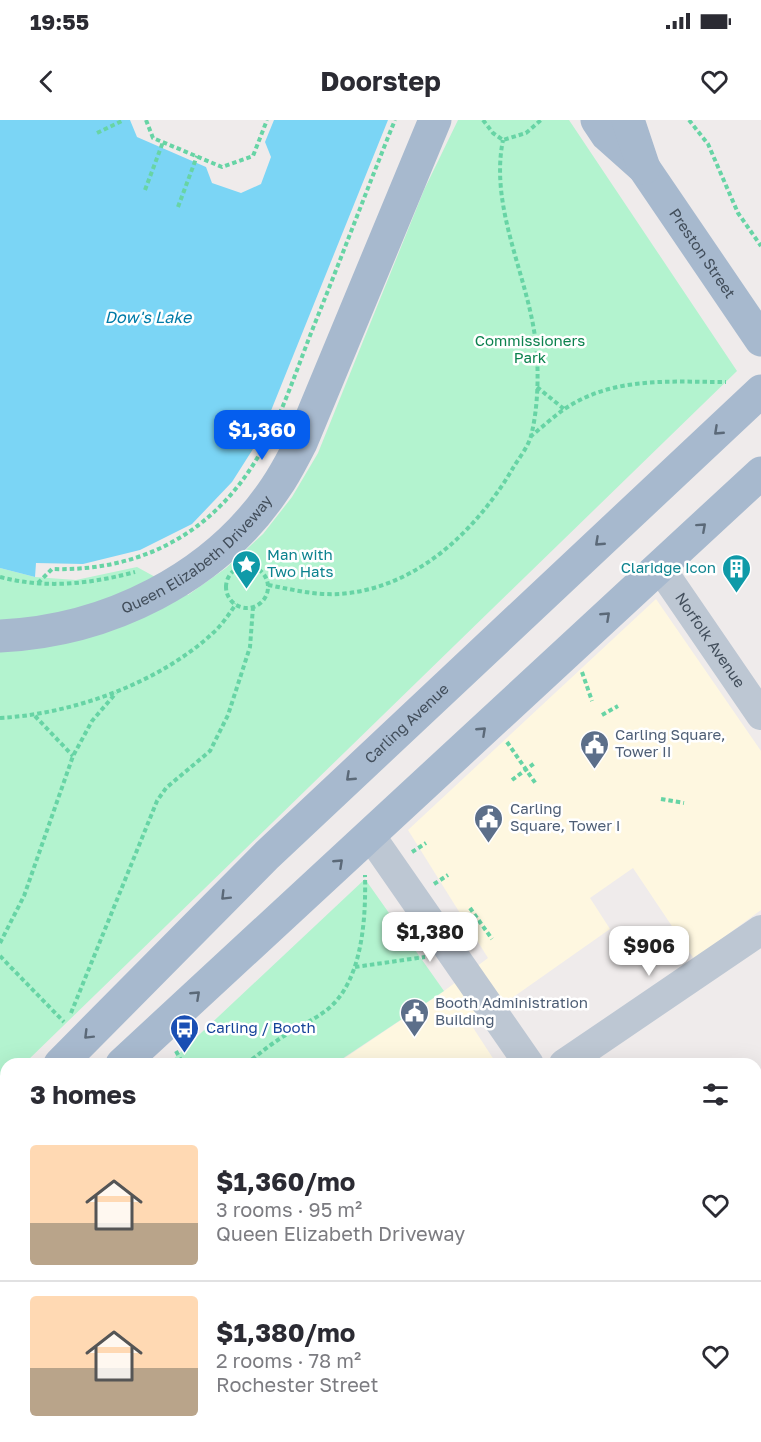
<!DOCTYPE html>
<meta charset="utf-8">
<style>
body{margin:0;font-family:"Golos Text",sans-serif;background:#f2f2f3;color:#2b2b33;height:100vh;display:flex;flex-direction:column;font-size:22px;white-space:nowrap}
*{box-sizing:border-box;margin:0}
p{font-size:20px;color:#7c7c81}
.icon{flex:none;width:33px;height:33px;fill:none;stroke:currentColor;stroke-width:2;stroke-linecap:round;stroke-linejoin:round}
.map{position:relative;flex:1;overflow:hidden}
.details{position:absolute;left:0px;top:938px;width:762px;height:386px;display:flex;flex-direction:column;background:#fff;border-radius:18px 18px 0 0;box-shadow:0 6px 24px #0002}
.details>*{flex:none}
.price{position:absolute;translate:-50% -51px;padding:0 14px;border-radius:12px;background:#fff;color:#222;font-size:20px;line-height:39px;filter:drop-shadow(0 2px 3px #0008)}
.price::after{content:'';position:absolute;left:50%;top:36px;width:18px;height:14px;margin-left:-9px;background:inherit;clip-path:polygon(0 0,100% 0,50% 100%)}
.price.selected{background:#055eee;color:#fff}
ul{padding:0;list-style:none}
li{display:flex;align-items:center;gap:18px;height:150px;padding:0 30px}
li+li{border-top:2px solid #e1e1e2}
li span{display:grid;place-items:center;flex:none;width:168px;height:120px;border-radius:6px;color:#555}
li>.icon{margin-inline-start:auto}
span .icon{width:72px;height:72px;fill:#fffc;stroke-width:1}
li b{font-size:26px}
h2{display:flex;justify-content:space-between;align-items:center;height:72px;padding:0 30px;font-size:26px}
.status{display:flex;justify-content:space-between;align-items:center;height:42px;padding:0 30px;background:#fff;direction:ltr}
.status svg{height:16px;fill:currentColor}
header{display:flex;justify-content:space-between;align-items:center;height:78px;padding:0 30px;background:#fff;font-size:27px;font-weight:700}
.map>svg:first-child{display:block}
.commercial{fill:#fef7e0}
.green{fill:#b3f3cf}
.water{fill:#7bd5f5}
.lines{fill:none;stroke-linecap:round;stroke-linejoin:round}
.path{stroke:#67d4a5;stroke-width:4;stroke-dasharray:4.5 3;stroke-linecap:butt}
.minor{stroke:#bdc7d3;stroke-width:30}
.major{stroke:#a7b9ce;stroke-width:33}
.oneway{stroke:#5b6978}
.labels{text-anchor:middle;stroke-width:5;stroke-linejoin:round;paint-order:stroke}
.street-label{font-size:15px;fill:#424e5b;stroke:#fff}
.park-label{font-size:15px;fill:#0c824e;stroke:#fff}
.culture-label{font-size:15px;fill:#0d838f;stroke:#fff;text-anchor:start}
.service-label{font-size:15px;fill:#4e5e75;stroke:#fff;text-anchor:start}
.transit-label{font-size:15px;fill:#164399;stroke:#fff;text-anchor:start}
.water-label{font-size:16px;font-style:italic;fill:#017ba8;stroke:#fff}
</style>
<div class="status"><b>19:55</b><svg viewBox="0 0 49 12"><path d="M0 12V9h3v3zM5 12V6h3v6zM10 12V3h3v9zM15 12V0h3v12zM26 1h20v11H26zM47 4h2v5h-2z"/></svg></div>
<header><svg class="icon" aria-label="back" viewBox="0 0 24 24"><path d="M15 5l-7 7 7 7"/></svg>Doorstep<svg class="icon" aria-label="heart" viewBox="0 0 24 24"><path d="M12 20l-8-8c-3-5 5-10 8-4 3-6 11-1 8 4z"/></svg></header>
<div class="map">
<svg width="761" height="1322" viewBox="0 0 761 1322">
<rect width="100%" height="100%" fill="#efebeb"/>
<path class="commercial" d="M656,479l105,152v159l-67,49 -61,-91 -43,30 20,31 -138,97 24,37 -160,1 108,-73 44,-33 -80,-128z
M27,1317h87l3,5h-97z
M355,1317h392l3,5h-392z"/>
<path class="green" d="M458,0h111l168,251 -712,692 -19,1v19l-6,6v-521l35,9 41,3 61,-13 51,28 38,-27 37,-34 29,-37 26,-44 106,-263z
M365,759l79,112 -108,72h-167z
M6,1090v227h21l-7,5h-20v-227z
M114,1317h172l3,5h-172z"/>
<path class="water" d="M0,0h130l7,17 69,30 6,16 29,10 20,-9 10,-27 -6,-15 9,-22h114l-128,318 -28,44 -40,42 -52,26 -57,14 -47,-1 -1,14 -35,-9z"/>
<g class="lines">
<path class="path" d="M146,0l7,18 69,29 31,-11 14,-36
M483,0l10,13 10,7 23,-7 15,-13
M689,0l19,24 30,69 23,33
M97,13l27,-13
M145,70l18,-48
M178,87l19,-51
M537,267l27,22
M530,317c11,-9 22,-19 33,-27 49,-34 107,-28 163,-28
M226 467a21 21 0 1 1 42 0a21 21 0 1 1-42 0Z
M0,457c46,12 90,7 135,-5
M38,463l14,-14c95,3 171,-42 214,-127 19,-36 32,-76 47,-114 28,-69 54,-139 82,-208
M268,465c27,5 53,12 81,8 72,-9 129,-65 164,-125 6,-10 15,-21 18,-32 7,-27 8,-63 5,-91 -7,-68 -47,-136 -33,-205
M582,552l10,29
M602,595l16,-9
M35,596l38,40
M0,598c73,-4 159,-35 213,-85 9,-8 16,-19 23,-29
M507,622l29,42
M512,660l24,-18
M661,679l23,4
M412,732l14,-9
M434,764l14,-9
M470,788l22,31
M0,823l24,-47 49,-140 19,-35 24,-28
M0,836l64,66
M355,847l70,-10
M71,893l86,-212 9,-13 44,-37 18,-36 22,-68 3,-40
M176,931l7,13
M246,944c13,-10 25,-20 38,-28 14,-9 30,-16 44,-27 35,-29 38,-92 37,-134
M0,1245l6,2
M280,1317l15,4
M415,1317l4,5
M28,1322l8,-5
M442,1322l8,-5"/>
<g class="minor">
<path id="s1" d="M659,446l102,149"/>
<path d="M370,715l159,229"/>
<path d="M564,944l197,-134"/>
<path d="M756,1096l5,-4"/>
<path d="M756,1280l5,7"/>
</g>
<g class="major">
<path id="s2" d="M597,0l10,15 37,33 117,172"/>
<path d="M628,0l16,48"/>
<path id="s3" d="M0,516c107,-5 215,-57 276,-149 10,-14 17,-29 25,-44l134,-323"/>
<path id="s4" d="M60,944l207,-209 494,-464"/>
<path d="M122,944l639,-591"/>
<path d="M0,1002l6,-6"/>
<path d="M0,1061l6,-6"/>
<path d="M324,1317l3,5"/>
</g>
</g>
<defs><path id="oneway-chevron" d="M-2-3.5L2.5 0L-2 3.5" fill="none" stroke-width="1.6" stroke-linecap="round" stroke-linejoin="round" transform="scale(1.5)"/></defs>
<g class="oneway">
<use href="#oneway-chevron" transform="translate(718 311) rotate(137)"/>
<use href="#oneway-chevron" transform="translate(702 407) rotate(-42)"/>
<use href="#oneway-chevron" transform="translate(599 422) rotate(137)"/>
<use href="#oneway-chevron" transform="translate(606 496) rotate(-43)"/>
<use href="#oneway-chevron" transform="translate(482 611) rotate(-43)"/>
<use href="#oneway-chevron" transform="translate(350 657) rotate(137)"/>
<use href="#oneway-chevron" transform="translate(339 743) rotate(-43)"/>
<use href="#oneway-chevron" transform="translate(225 776) rotate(135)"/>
<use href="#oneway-chevron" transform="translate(196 875) rotate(-43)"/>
<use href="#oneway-chevron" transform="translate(88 915) rotate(135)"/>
</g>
<defs>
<symbol id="sight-pin" viewBox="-11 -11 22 30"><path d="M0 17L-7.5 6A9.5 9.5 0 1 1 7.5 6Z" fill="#0f9aa8" stroke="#fff"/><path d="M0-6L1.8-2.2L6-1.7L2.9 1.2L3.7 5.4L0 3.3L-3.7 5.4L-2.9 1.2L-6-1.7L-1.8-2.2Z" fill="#fff"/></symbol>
<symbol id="building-pin" viewBox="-11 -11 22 30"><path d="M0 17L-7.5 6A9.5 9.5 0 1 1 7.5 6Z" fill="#0f9aa8" stroke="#fff"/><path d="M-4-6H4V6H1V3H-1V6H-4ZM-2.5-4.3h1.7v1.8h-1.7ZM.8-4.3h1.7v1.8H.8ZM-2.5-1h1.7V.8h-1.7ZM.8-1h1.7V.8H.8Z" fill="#fff"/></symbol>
<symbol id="civic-pin" viewBox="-11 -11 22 30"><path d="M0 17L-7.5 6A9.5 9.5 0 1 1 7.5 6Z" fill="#5c6f8a" stroke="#fff"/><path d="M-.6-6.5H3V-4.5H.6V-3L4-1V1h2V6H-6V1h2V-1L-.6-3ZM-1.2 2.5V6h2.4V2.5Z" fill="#fff"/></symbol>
<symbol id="bus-pin" viewBox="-11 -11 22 30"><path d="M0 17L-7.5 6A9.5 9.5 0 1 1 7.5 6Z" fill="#1a4fb4" stroke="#fff"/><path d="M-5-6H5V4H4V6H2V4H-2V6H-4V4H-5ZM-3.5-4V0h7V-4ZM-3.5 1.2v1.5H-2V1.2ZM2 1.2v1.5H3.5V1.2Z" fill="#fff"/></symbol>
</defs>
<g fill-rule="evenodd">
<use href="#sight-pin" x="230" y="428" width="33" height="45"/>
<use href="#building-pin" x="720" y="432" width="33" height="45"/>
<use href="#civic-pin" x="578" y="608" width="33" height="45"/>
<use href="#civic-pin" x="472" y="682" width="33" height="45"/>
<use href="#civic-pin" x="398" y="876" width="33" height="45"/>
<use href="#bus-pin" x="168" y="892" width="33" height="45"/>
</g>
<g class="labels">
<g class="street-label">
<text dy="5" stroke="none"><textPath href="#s2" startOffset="171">Preston Street</textPath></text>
<text dy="5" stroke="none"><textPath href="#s3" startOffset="219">Queen Elizabeth Driveway</textPath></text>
<text dy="5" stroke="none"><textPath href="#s1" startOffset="90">Norfolk Avenue</textPath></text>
<text dy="5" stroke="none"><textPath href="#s4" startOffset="486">Carling Avenue</textPath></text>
</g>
<g class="park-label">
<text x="530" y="226">Commissioners<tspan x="530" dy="17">Park</tspan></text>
</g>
<g class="culture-label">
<text x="267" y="440">Man with<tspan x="267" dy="17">Two Hats</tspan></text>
<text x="716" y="453" text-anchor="end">Claridge Icon</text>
</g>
<g class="service-label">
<text x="615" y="620">Carling Square,<tspan x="615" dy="17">Tower II</tspan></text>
<text x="510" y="694">Carling<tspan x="510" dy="17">Square, Tower I</tspan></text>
<text x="435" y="888">Booth Administration<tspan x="435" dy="17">Building</tspan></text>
</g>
<g class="transit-label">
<text x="206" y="913">Carling / Booth</text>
</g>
<g class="water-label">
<text x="148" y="203">Dow's Lake</text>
</g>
</g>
</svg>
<b class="price selected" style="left:262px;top:341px">$1,360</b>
<b class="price" style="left:430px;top:843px">$1,380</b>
<b class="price" style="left:649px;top:857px">$906</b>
<section class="details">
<h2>3 homes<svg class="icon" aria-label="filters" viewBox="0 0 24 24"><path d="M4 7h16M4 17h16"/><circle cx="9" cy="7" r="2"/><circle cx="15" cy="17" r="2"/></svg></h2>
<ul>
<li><span style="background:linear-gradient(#ffd9b3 65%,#b9a48a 0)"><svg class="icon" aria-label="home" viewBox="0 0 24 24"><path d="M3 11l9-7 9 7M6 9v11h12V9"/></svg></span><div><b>$1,360/mo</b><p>3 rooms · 95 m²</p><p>Queen Elizabeth Driveway</p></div><svg class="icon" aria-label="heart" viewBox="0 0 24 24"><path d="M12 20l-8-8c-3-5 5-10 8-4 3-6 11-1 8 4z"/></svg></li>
<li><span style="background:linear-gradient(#ffd9b3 60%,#b9a48a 0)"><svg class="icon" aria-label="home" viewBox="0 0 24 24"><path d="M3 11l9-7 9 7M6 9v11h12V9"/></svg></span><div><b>$1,380/mo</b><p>2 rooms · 78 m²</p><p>Rochester Street</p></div><svg class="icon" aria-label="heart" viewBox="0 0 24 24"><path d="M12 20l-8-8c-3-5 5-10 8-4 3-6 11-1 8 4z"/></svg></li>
</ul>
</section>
</div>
